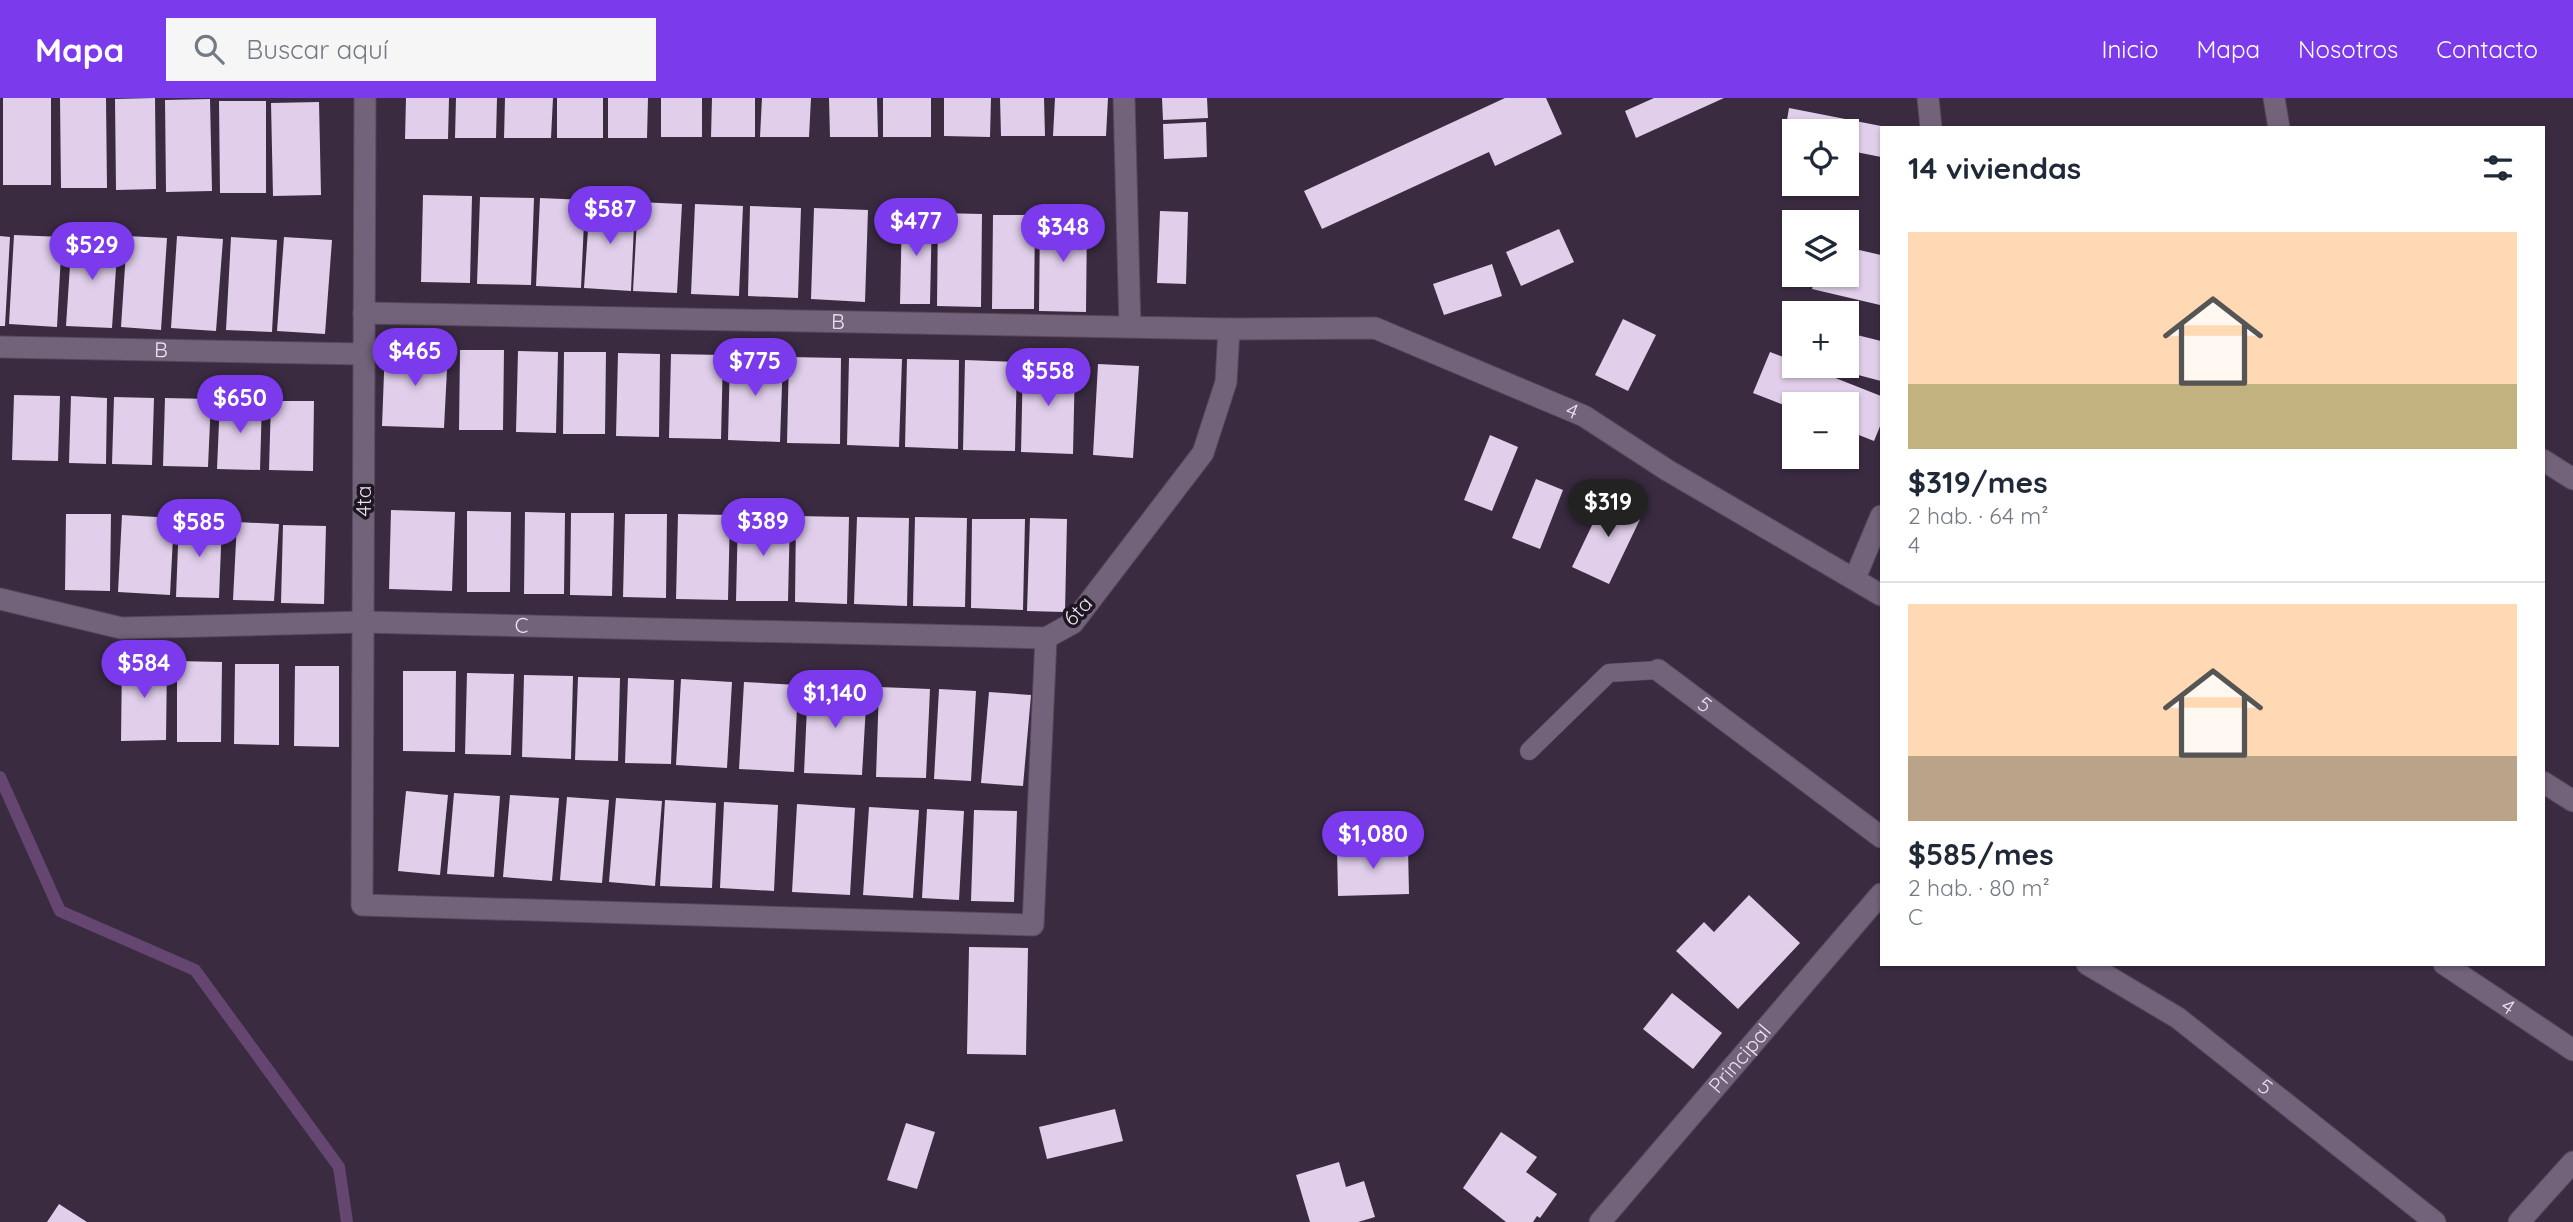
<!DOCTYPE html>
<html lang="es">
<meta charset="utf-8">
<style>
body{margin:0;font-family:Quicksand,sans-serif;background:#f6f6f7;color:#1f2937;height:100vh;display:flex;flex-direction:column;font-size:26px;white-space:nowrap}
*{box-sizing:border-box;margin:0}
p{font-size:23px;color:#747a83}
.icon{flex:none;width:38px;height:38px;fill:none;stroke:currentColor;stroke-width:2;stroke-linecap:round;stroke-linejoin:round}
.map{position:relative;flex:1;overflow:hidden}
.side{position:absolute;left:1880px;top:28px;width:665px;height:840px;display:flex;flex-direction:column;background:#fff;border-radius:0px;box-shadow:0 2px 5px #0004}
.side>*{flex:none}
.tools{position:absolute;left:1782px;top:21px;display:grid;gap:14px}
.tools a{display:grid;place-items:center;width:77px;height:77px;border-radius:0px;background:#fff;box-shadow:0 2px 5px #0004;font-size:35px}
.price{position:absolute;translate:-50% -60px;padding:0 16px;border-radius:24px;background:#7c3aed;color:#fff;font-size:23px;line-height:46px;filter:drop-shadow(0 2px 4px #0008)}
.price::after{content:'';position:absolute;left:50%;top:42px;width:21px;height:16px;margin-left:-10px;background:inherit;clip-path:polygon(0 0,100% 0,50% 100%)}
.price.active{background:#222;color:#fff}
ul{padding:0;list-style:none}
li{display:grid;align-content:center;gap:14px;height:371px;padding:0 28px}
li+li{border-top:2px solid #e0e1e3}
li span{display:grid;place-items:center;height:217px;border-radius:0px;color:#555}
li>.icon{margin-inline-start:auto}
span .icon{width:126px;height:126px;fill:#fffc;stroke-width:1}
li b{font-size:30px}
h2{display:flex;justify-content:space-between;align-items:center;height:84px;padding:0 28px;font-size:30px}
header{display:flex;align-items:center;gap:42px;box-sizing:border-box;height:98px;padding:0 35px;background:#7c3aed;color:#fff}
header strong{font-size:33px}
nav{display:flex;gap:38px;margin-inline-start:auto;font-size:24px}
.search{width:490px;height:63px;background:#f6f6f7;display:flex;align-items:center;gap:18px;box-sizing:border-box;padding:0 24px;border-radius:0px;color:#747a83;font-size:26px}
.map>svg:first-child{display:block}
.lines{fill:none;stroke-linecap:round;stroke-linejoin:round}
.stream{stroke:#644670;stroke-width:12}
.building{fill:#e0ceea}
.service-casing{stroke:#56495c;stroke-width:19}
.minor-casing{stroke:#56495c;stroke-width:23}
.service{stroke:#72627a;stroke-width:18}
.minor{stroke:#72627a;stroke-width:21}
.labels{text-anchor:middle;stroke-width:7;stroke-linejoin:round;paint-order:stroke}
.street-label{font-size:21px;fill:#ece3f1;stroke:#1d1721}
</style>
<header>
<strong>Mapa</strong>
<div class="search"><svg class="icon" aria-label="search" viewBox="0 0 24 24"><circle cx="10" cy="10" r="6"/><path d="M15 15l6 6"/></svg>Buscar aquí</div>
<nav><a>Inicio</a><a>Mapa</a><a>Nosotros</a><a>Contacto</a></nav>
</header>
<div class="map">
<svg width="2573" height="1124" viewBox="0 0 2573 1124">
<rect width="100%" height="100%" fill="#3a2b41"/>
<g class="lines">
<path class="stream" d="M0,679l60,134 135,59 144,197 8,55"/>
</g>
<path class="building" d="M3,0h48v87h-48z
M60,0h46l1,90h-46z
M155,0l1,91 -40,1 -1,-91z
M406,0h43l-1,41h-43z
M456,0h41l-1,40h-41z
M505,0h48l-2,40h-47z
M557,0h46v40h-46z
M608,0h40l-1,40h-39z
M661,0h41v39h-41z
M712,0h43v39h-44z
M762,0h49l-2,39h-49z
M829,0h48l1,39h-48z
M883,0h48v39h-48z
M944,0h47l-1,39 -46,-1z
M1000,0h44l1,38h-44z
M1055,0h53l-2,38h-53z
M1162,0h45l1,20 -45,2z
M1505,0h41l16,36 -67,32 -6,-14 -167,77 -18,-38z
M1654,0h70l-88,40 -11,-27z
M210,1l2,92 -46,1 -1,-92z
M219,3h47v92h-46z
M319,4l2,93 -48,1 -2,-93z
M1789,10l92,18v31l-35,-7v-19h-52v9l-10,-2z
M1206,24l1,35 -43,2 -1,-35z
M423,97l49,1 -2,87 -49,-1z
M480,99l54,1 -3,87 -54,-1z
M540,100l45,2 -4,88 -45,-2z
M590,102l45,3 -4,88 -47,-3z
M638,104l44,2 -5,89 -44,-2z
M695,106l48,2 -4,90 -48,-2z
M750,108l51,2 -3,90 -50,-2z
M814,110l54,2 -3,92 -54,-3z
M1160,113l28,1 -2,72 -29,-1z
M902,114h30l-2,92h-30z
M938,115l44,1 -1,93 -44,-1z
M993,117h42l-1,94h-42z
M1040,119h47l-1,95 -47,-1z
M1559,131l15,33 -53,24 -15,-34z
M14,137l48,2 -5,90 -48,-3z
M72,137l46,3 -6,90 -46,-2z
M0,138l10,1 -5,89h-5z
M127,138l40,2 -6,92 -40,-3z
M177,138l46,3 -7,92 -45,-3z
M231,139l46,3 -5,92 -46,-2z
M284,139l48,3 -7,94 -48,-3z
M1846,149l35,8 -1,50 -68,-16 4,-14h30z
M1492,166l10,32 -58,19 -11,-31z
M1623,221l33,16 -28,56 -33,-16z
M1849,235l32,8v40l-42,-11 1,-4h6v-23z
M385,249l63,3 -4,78 -62,-2z
M460,252h44l-1,80h-44z
M518,253l40,1 -2,81 -40,-1z
M564,254h42l-1,82h-42z
M1770,254l24,9v5h11l76,30v28l-7,17 -28,-11v-26h-52v5l-41,-16z
M618,255l42,1 -1,83 -43,-1z
M671,256l52,1 -2,84 -52,-1z
M730,257l53,2 -3,85 -52,-2z
M789,259l52,1 -1,86 -53,-1z
M849,260l53,1 -3,88 -52,-2z
M907,261l52,1 -1,89 -53,-2z
M965,262l52,2 -2,89 -52,-1z
M1023,264l52,1 -2,91 -52,-2z
M1098,266l41,2 -6,92 -40,-3z
M14,297l46,1 -2,65 -46,-1z
M71,298l36,2 -1,66 -37,-1z
M114,299l40,1 -2,67 -40,-1z
M165,300l46,1 -3,68 -45,-1z
M220,301l42,2 -2,69 -43,-1z
M271,303h43l-1,70 -44,-1z
M1490,337l28,12 -26,64 -28,-11z
M1536,381l27,11 -23,59 -28,-11z
M1607,396l37,17 -35,73 -37,-17z
M391,412l64,2 -3,79 -63,-2z
M467,413l44,1 -1,80h-43z
M525,414l40,1 -1,81h-40z
M571,415h43l-2,83 -42,-1z
M66,416h45l-1,77 -45,-1z
M625,416h42l-1,84 -43,-1z
M678,416l52,1 -2,85 -52,-1z
M122,417l52,3 -4,77 -52,-3z
M738,417l52,1 -2,85h-52z
M796,418l53,1 -2,87 -52,-2z
M857,419l52,1 -2,88 -53,-2z
M915,419l52,1 -2,89 -52,-1z
M1030,420l37,1 -2,93 -38,-1z
M972,421h53l-2,91 -52,-2z
M179,422l43,2 -3,76 -43,-1z
M237,424l42,2 -5,77 -41,-1z
M283,427l43,1 -2,78 -43,-1z
M122,561l45,1 -1,80 -45,1z
M177,563l45,1 -1,80h-44z
M235,566h44v81l-45,-1z
M295,568h44v81l-45,-1z
M403,573h53l-1,81 -52,-1z
M467,575l47,1 -3,81 -46,-1z
M524,577l49,1 -2,83 -49,-2z
M578,579l42,1 -2,83 -43,-1z
M628,580l46,2 -3,84 -46,-1z
M681,581l51,3 -5,86 -51,-3z
M744,584l54,3 -4,87 -55,-3z
M808,587l59,2 -5,88 -58,-2z
M879,589l51,2 -4,89 -50,-1z
M939,591l37,2 -5,90 -37,-2z
M989,594l42,3 -8,91 -42,-3z
M406,693l42,4 -8,80 -42,-4z
M454,695l46,3 -6,81 -47,-3z
M510,697l49,3 -7,83 -49,-4z
M567,699l42,3 -7,83 -42,-3z
M616,700l46,3 -7,85 -46,-4z
M665,702l51,3 -4,85 -52,-2z
M724,704l54,3 -4,86 -54,-3z
M797,706l58,4 -5,87 -58,-3z
M869,709l50,3 -6,88 -50,-3z
M927,711l37,2 -5,89 -37,-2z
M974,712l43,1 -3,91 -43,-1z
M1408,749l1,47 -71,2 -1,-48z
M1749,797l51,48 -62,66 -62,-58 28,-29 10,10z
M969,849l59,1 -2,107 -59,-1z
M1672,895l50,40 -29,36 -50,-40z
M1115,1011l8,32 -76,18 -8,-32z
M906,1025l29,9 -18,57 -30,-9z
M1501,1034l36,25 -11,15 31,22 -17,24 -3,-2 -4,6h-27l-43,-34z
M1339,1064l7,25 18,-6 11,36 -17,5h-48l-14,-47z
M59,1106l28,18h-40z"/>
<g class="lines">
<defs>
<path id="service" d="M1529,653l80,-78 49,-3"/>
<g id="minor">
<path d="M365,0l-3,807 671,20 13,-287 27,-15 130,-170 23,-71 3,-53"/>
<path d="M1124,0l6,229"/>
<path d="M1928,0l3,30"/>
<path d="M2274,0l5,30"/>
<path id="s1" d="M364,215l865,16 146,-1 209,88 83,54 214,125"/>
<path id="s2" d="M0,249l364,7"/>
<path d="M2543,362l30,19"/>
<path d="M1855,480l26,-62"/>
<path id="s3" d="M0,501l121,29 242,-6 683,16"/>
<path id="s4" d="M1658,572l223,167"/>
<path d="M2543,684l30,19"/>
<path id="s5" d="M2087,866l91,54 257,204"/>
<path id="s6" d="M2444,866l129,86"/>
<path id="s7" d="M1600,1124l281,-328"/>
<path d="M2519,1124l54,-60"/>
</g>
</defs>
<use href="#service" class="service-casing"/>
<use href="#minor" class="minor-casing"/>
<use href="#service" class="service"/>
<use href="#minor" class="minor"/>
</g>
<g class="labels">
<g class="street-label">
<text dy="7" stroke="none"><textPath href="#s1" startOffset="474">B</textPath></text>
<text dy="7" stroke="none"><textPath href="#s2" startOffset="161">B</textPath></text>
<text dy="7" stroke="none"><textPath href="#s1" startOffset="1225">4</textPath></text>
<text transform="translate(364 403) rotate(-90)" y="7">4ta</text>
<text transform="translate(1078 513) rotate(-47)" y="7">6ta</text>
<text dy="7" stroke="none"><textPath href="#s3" startOffset="525">C</textPath></text>
<text dy="7" stroke="none"><textPath href="#s4" startOffset="58">5</textPath></text>
<text dy="7" stroke="none"><textPath href="#s6" startOffset="77">4</textPath></text>
<text dy="7" stroke="none"><textPath href="#s7" startOffset="215">Principal</textPath></text>
<text dy="7" stroke="none"><textPath href="#s5" startOffset="217">5</textPath></text>
</g>
</g>
</svg>
<div class="tools">
<a><svg class="icon" aria-label="locate" viewBox="0 0 24 24"><circle cx="12" cy="12" r="6"/><path d="M12 2v4M12 18v4M2 12h4M18 12h4"/></svg></a>
<a><svg class="icon" aria-label="layers" viewBox="0 0 24 24"><path d="M12 4l9 5-9 5-9-5zM3 14l9 5 9-5"/></svg></a>
<a>+</a>
<a>−</a>
</div>
<b class="price" style="left:610px;top:148px">$587</b>
<b class="price" style="left:916px;top:160px">$477</b>
<b class="price" style="left:1063px;top:166px">$348</b>
<b class="price" style="left:92px;top:184px">$529</b>
<b class="price" style="left:415px;top:290px">$465</b>
<b class="price" style="left:755px;top:300px">$775</b>
<b class="price" style="left:1048px;top:310px">$558</b>
<b class="price" style="left:240px;top:337px">$650</b>
<b class="price active" style="left:1608px;top:441px">$319</b>
<b class="price" style="left:763px;top:460px">$389</b>
<b class="price" style="left:199px;top:461px">$585</b>
<b class="price" style="left:144px;top:602px">$584</b>
<b class="price" style="left:835px;top:632px">$1,140</b>
<b class="price" style="left:1373px;top:773px">$1,080</b>
<section class="side">
<h2>14 viviendas<svg class="icon" aria-label="filters" viewBox="0 0 24 24"><path d="M4 7h16M4 17h16"/><circle cx="9" cy="7" r="2"/><circle cx="15" cy="17" r="2"/></svg></h2>
<ul>
<li><span style="background:linear-gradient(#ffd9b3 70%,#c2b280 0)"><svg class="icon" aria-label="home" viewBox="0 0 24 24"><path d="M3 11l9-7 9 7M6 9v11h12V9"/></svg></span><div><b>$319/mes</b><p>2 hab. · 64 m²</p><p>4</p></div></li>
<li><span style="background:linear-gradient(#ffd9b3 70%,#b9a48a 0)"><svg class="icon" aria-label="home" viewBox="0 0 24 24"><path d="M3 11l9-7 9 7M6 9v11h12V9"/></svg></span><div><b>$585/mes</b><p>2 hab. · 80 m²</p><p>C</p></div></li>
</ul>
</section>
</div>
